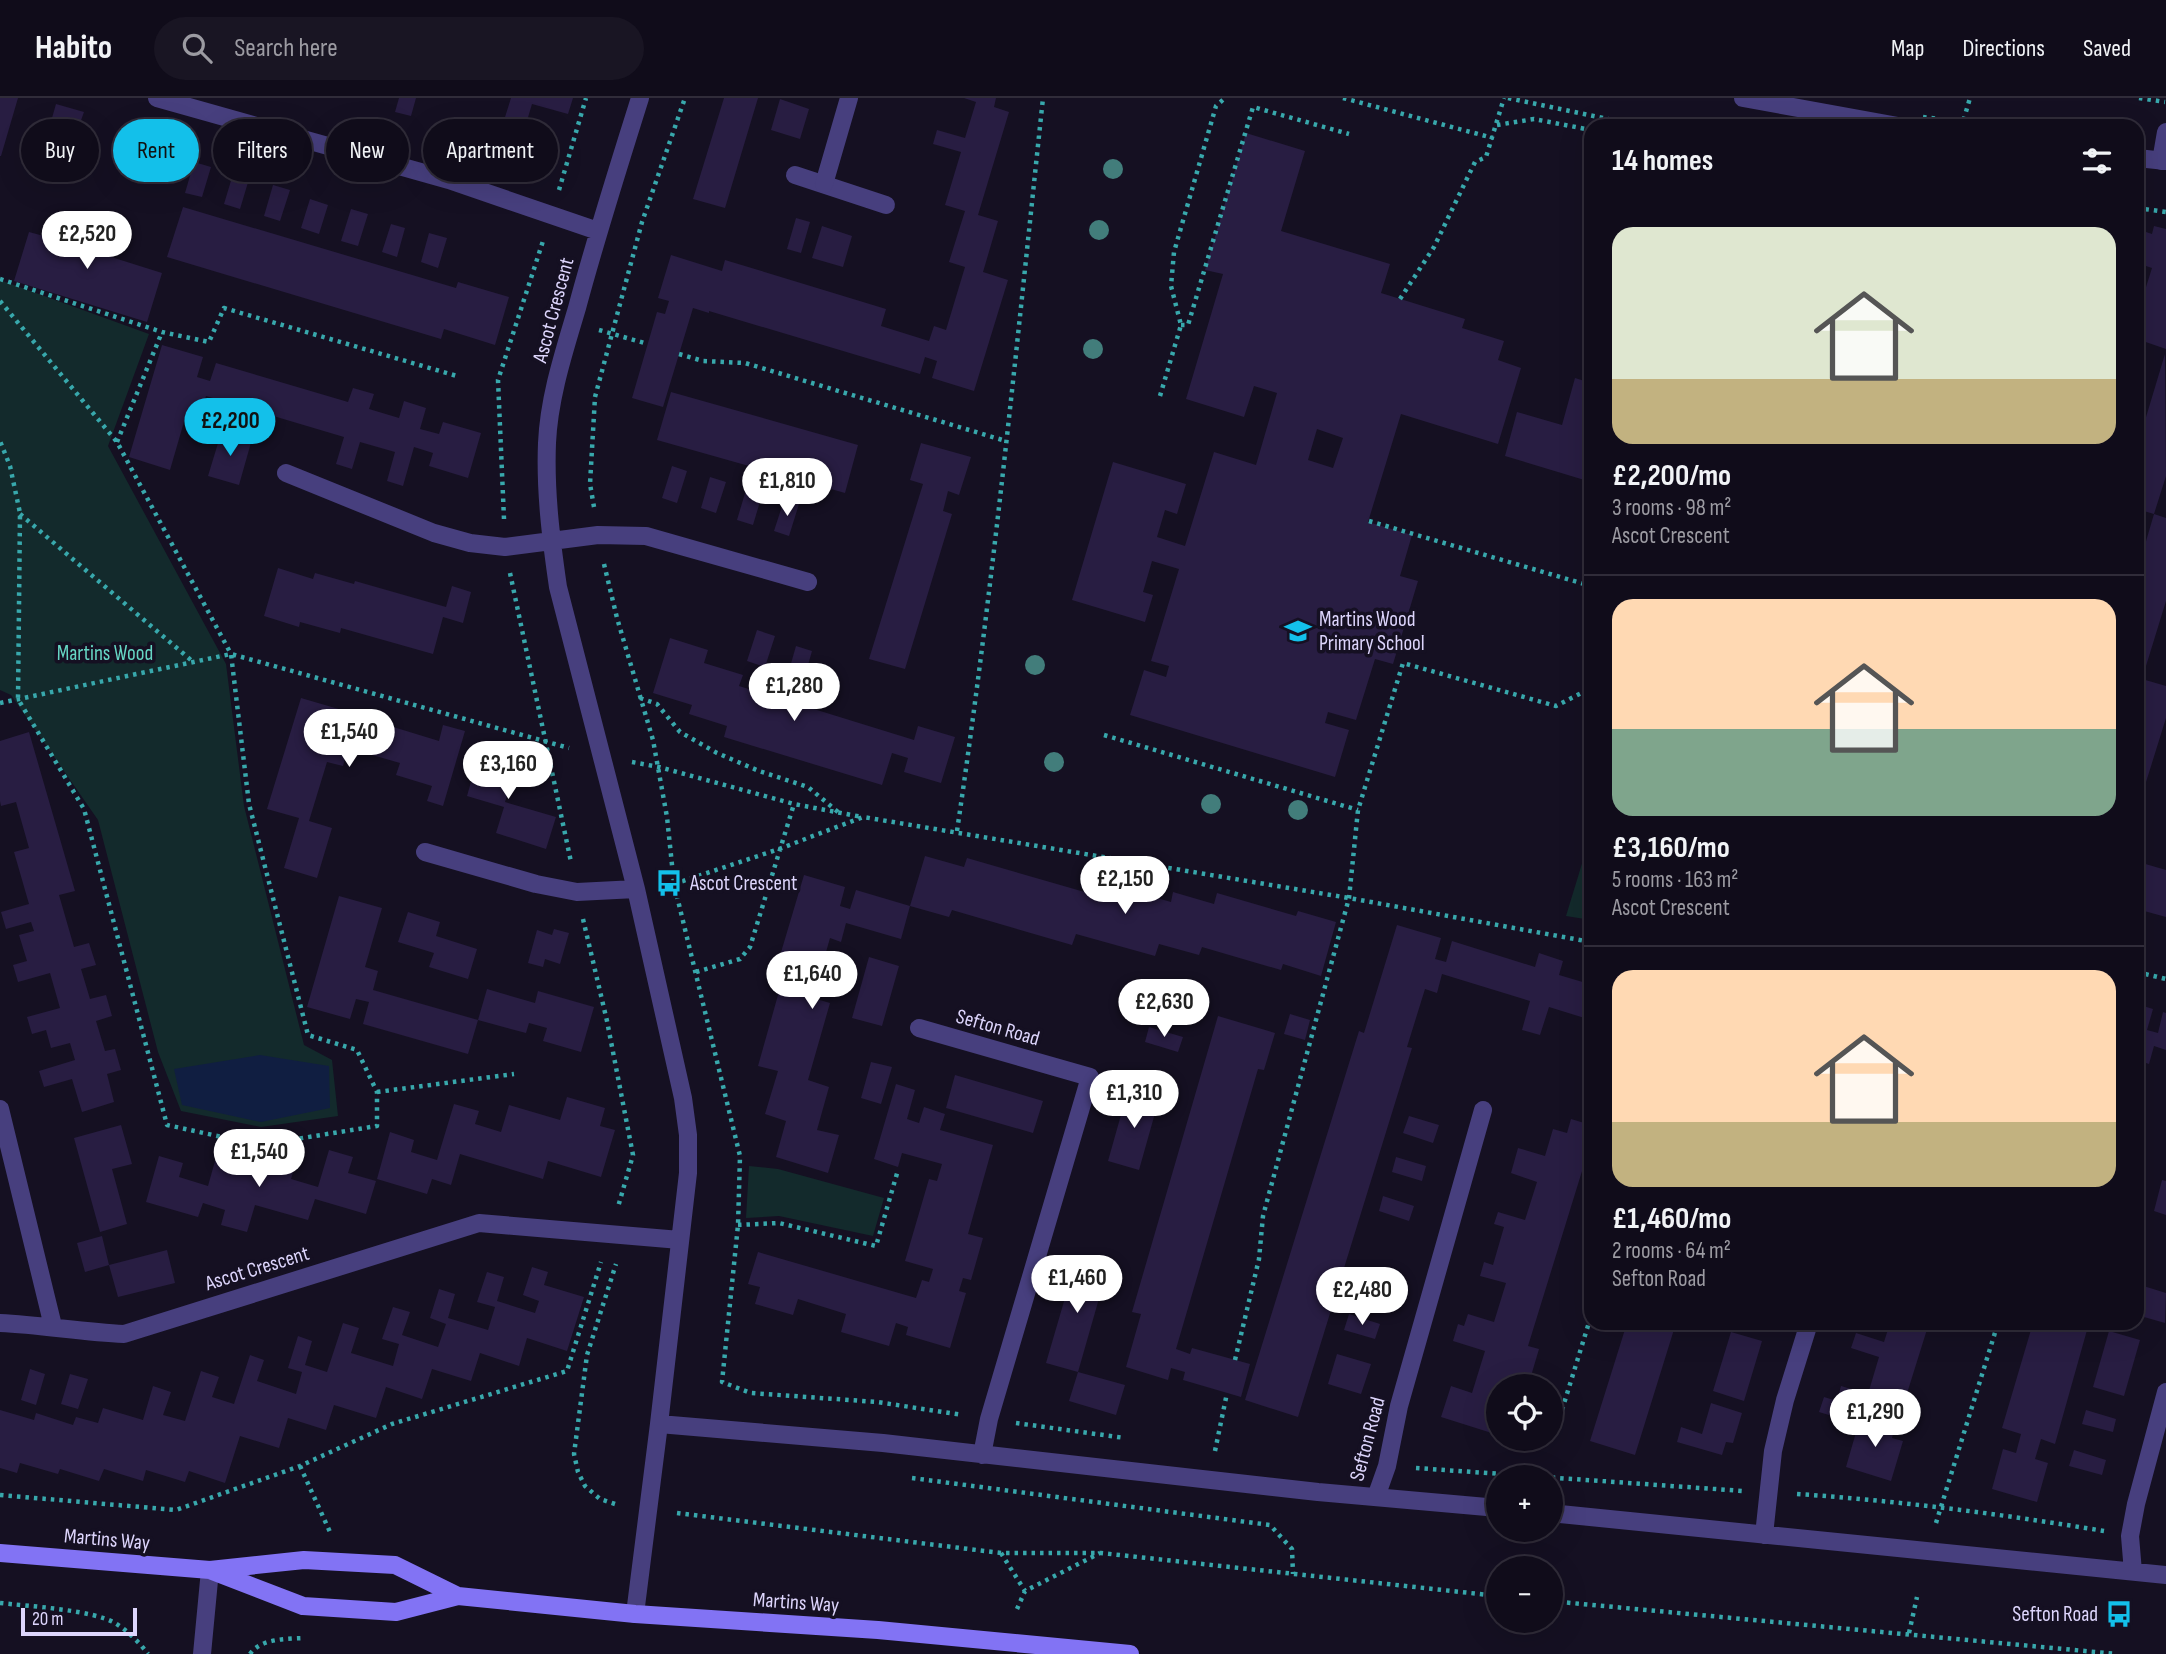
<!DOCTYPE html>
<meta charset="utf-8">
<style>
body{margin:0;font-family:"Sofia Sans Condensed",sans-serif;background:#191523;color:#f1f3f6;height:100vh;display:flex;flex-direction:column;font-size:26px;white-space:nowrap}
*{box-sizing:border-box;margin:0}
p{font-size:23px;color:#9c9ba2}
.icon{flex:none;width:38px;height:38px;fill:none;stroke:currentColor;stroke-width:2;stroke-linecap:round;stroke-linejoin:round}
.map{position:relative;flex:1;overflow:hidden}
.sheet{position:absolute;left:1584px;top:21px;width:560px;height:1211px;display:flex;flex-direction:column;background:#100c1a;border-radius:21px;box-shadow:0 7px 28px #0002,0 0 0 2px #302c39}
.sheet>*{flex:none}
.hud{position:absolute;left:21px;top:21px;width:665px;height:63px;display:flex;gap:14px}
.fabs{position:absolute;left:1486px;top:1276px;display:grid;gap:14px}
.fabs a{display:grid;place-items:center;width:77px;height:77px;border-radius:50%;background:#100c1a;box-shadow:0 7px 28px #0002,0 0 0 2px #302c39;font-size:35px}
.scale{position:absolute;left:21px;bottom:18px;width:116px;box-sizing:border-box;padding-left:7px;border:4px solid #ddd5fc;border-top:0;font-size:19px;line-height:24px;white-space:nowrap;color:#ddd5fc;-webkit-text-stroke:5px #151022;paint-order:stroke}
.price{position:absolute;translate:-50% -60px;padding:0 16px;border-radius:24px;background:#fff;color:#222;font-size:23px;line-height:46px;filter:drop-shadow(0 2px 4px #0008)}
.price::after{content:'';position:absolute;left:50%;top:42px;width:21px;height:16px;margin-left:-10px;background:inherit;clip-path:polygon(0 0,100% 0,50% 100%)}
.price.selected{background:#13c0ea;color:#111}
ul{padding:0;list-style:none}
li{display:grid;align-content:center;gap:14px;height:371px;padding:0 28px}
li+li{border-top:2px solid #302c39}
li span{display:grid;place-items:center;height:217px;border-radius:21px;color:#555}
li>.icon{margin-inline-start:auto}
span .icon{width:126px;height:126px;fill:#fffc;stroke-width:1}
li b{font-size:30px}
h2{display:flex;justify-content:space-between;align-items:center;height:84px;padding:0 28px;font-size:30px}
.chip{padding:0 24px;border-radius:32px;background:#100c1a;box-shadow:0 7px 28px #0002,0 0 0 2px #302c39;font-size:24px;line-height:63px}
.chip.selected{background:#13c0ea;color:#111}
header{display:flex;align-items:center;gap:42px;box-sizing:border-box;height:98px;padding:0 35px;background:#100c1a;border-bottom:2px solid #302c39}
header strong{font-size:33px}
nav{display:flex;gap:38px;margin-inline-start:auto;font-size:24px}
.search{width:490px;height:63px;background:#191523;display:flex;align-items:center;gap:18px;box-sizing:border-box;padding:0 24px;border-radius:38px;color:#9c9ba2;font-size:26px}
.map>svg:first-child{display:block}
.green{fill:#132a2c}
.water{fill:#101e41}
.building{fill:#281d42;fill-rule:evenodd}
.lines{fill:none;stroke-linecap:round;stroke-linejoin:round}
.path{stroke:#38a8ac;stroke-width:4.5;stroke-dasharray:3.5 5;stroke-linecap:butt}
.lane{stroke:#473f7e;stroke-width:18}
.street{stroke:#473f7e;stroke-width:18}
.secondary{stroke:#8273f4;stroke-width:18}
.tree{fill:#427d7b}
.labels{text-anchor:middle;stroke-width:7;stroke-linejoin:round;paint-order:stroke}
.street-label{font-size:21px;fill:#ddd5fc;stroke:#151022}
.poi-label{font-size:21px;fill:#ddd5fc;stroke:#151022;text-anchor:start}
.park-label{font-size:21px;fill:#66d6c4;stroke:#151022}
</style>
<header>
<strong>Habito</strong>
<div class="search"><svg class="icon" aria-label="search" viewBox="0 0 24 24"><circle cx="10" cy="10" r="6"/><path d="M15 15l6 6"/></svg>Search here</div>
<nav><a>Map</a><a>Directions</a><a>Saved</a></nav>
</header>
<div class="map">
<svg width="2166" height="1556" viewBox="0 0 2166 1556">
<rect width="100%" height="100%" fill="#151022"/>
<path class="green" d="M0,182l149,54 -41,112 118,218 18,142 60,239 28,15 6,56 -77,11 -80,-16 -23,-59 -60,-232 -87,-125 -11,-5z
M1591,736v86l-25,-4z
M749,1068l29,3 106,29 -11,38 -94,-20 -33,2z"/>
<path class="water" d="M260,957l69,11 1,42 -69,14 -79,-17 -8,-36z"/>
<path class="building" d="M0,0h18l-17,58h-1z
M399,0h17l-5,18 -16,-4z
M511,0h62l-5,16 -36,-10 -6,20 -7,-1 -9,31 -15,-5z
M724,0h34l-33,110 -32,-9z
M964,0h32l-2,9 15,5 -31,103 20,6 -15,51 25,8 -34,111 -42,-13 5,-17 -12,-4 -5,17 -211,-63v2l-16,-5 -30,99 -31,-9 25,-86 8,2 4,-13 -11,-3 13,-43 51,16 3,-11 161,49 -5,17 48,15 5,-15 12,4 19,-63 -16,-5 16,-51 -20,-6 16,-53 -28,-8 4,-14 28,8 11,-36z
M780,1l29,10 -9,30 -29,-9z
M56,6l28,8 -5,14 -27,-8z
M1246,35l59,18 -24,80 109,33 -9,29 84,26 -3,9 42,13 -6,19 23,8 -23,76 -97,-30 -33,108 44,13 -12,41 18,5 -25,83 -18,-5 -19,61 -28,-8 -3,11 24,7 -14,47 -205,-62 14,-45 22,7 3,-11 -18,-5 28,-92 -27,-8 -9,31 10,3 -8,27 -73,-22 41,-138 73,22 -9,30 -12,-4 -8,27 28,9 29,-94 42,13 21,-72 -23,-7 -10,31 -58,-18 37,-125 -18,-4zM1317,331l26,9 -10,30 -25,-8z
M194,64l17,5 -9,30 -17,-4z
M233,76l16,5 -9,30 -16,-5z
M273,87l17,5 -10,31 -16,-5z
M310,101l18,6 -9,29 -18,-6z
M183,109l273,81 2,-6 51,15 -14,48 -51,-16 -3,10 -274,-82z
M351,111l17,5 -10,32 -17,-5z
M796,120l14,4 -9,31 -14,-4z
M57,121l57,18 -6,19 54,17 -15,49 -133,-41 15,-49 22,6z
M391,126l14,4 -8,29 -15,-5z
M822,128l30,10 -9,31 -31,-9z
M2154,128l12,3v120l-29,-10v-37l4,1 11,-35 -15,-5v-34l15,5z
M429,135l18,5 -9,30 -17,-6z
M162,247l41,12 -6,20 13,4 6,-18 132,39 5,-14 21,6 -5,15 30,9 5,-17 22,7 -6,21 19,5 4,-12 38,11 -13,45 -39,-12 4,-13 -19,-6 -11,39 -16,-5 8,-29 -35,-10 -8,27 -16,-5 8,-27 -138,-41 -5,16 -13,-4 -18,62 -41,-13z
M2165,256l1,122 -12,38 -17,-5v-62z
M1575,280l16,5v99l-86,-26 12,-44 45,13z
M671,294l187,53 -13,48 -188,-53z
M222,332l30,9 -13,46 -31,-9z
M921,345l50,14 -12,38 -11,-4 -5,20 9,3 -47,155 -36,-10 54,-175 -13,-4z
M672,368l15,5 -10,32 -15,-5z
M710,379l16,5 -10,31 -15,-5z
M746,392l16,5 -9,30 -16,-5z
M784,402l15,4 -10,32 -15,-5z
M2154,416l12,4v83l-24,78 24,7v32l-29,93v-114l5,-18 -5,-2v-105z
M278,470l35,11 2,-6 39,11 1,-3 91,26 6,-21 19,6 -8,31 -20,-6 -10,37 -92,-26 -1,5 -40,-11 -1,5 -35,-11z
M757,532l18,6 -10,31 -18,-6z
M670,540l38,12 -4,13 39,12 -4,11 175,54 4,-14 37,11 -14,46 -37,-11 4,-14 -16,-5 -10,32 -158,-48 3,-11 -38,-12 3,-9 -39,-12z
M796,548l16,5 -8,28 -16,-5z
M301,600l41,12 -6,21 12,4 6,-20 85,26 4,-16 22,6 -22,75 -16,-5 5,-15 -36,-11 4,-12 -52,-15 -5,18 -16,-4 -18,59 23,7 -15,50 -33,-10 15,-50 -32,-9z
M29,634l46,159 -16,4 15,52 15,-4 7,22 -15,4 9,30 16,-4 6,21 -16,5 9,30 10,-2 6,21 -14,4 7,28 -32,10 -10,-33 -28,8 -5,-16 36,-11 -5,-17 -19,5 -5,-18 -14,4 -5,-17 33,-9 -10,-35 -32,9 -5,-17 14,-4 -8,-26 15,-4 -3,-9 -25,7 -5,-17 28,-8 -15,-52 15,-4 -13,-46 -15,4 -1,-5v-60z
M480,652l37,12 -12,40 51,15 -10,32 -50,-16 8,-26 -37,-11z
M2137,750l8,3 -3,12 24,7v47l-29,-8z
M925,758l39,11 3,-9 121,35 3,-14 80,23 2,-10 41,12 3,-11 79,23 2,-5 38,11 -15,54 -38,-12 -2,6 -79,-23 -3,8 -40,-11 -4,12 -79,-22 -4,11 -120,-35 -3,7 -39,-11z
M804,777l41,12 -5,19 10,3 6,-19 54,16 -9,33 -55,-16 -5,19 -11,-4 -17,60 17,5 -22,77 21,7 -12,43 22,5 -11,38 -52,-16 10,-36 -21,-7 13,-43 -20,-5 22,-78 -9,-2z
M339,798l43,12 -17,59 13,4 -5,19 105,30 9,-31 48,14 3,-12 56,16 -13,45 -38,-11 4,-13 -18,-5 -3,10 -48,-13 -10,34 -105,-30 6,-22 -13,-3 -6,20 -43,-12z
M408,814l32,10 -4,14 41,13 -9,30 -39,-12 5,-14 -36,-11z
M1397,827l44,13 -6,21 11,3 6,-21 83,26 4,-14 24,8 -4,14 27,8 5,-14v51l-42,-13 -9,28 -18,-5 8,-29 -88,-27 -5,19 -12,-4 -18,58 5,1 -114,369 -53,-17 114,-369 5,2z
M554,831l15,4 -9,31 -15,-5 -2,8 -15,-4 9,-33 15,5z
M869,859l30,9 -17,60 -30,-8z
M2137,906l16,5 -6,21 11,3 5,-21 3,1v37l-12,-4 -5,18 -12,-4z
M1290,916l20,6 -5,20 -21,-6z
M1218,918l57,17 -11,37 -6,-1 -82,280 14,5 2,-6 58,16 -9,33 -58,-17 2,-8 -14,-4 -3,12 -42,-13 15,-53 -9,-2z
M1149,929l34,10 -5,15 -33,-10z
M871,964l21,5 -11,37 -20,-6z
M955,977l88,26 -10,32 -87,-25z
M896,986l19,6 -8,29 12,4 5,-16 21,7 -5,16 53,15 -25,89 15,4 -12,42 -8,-2 -4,13 7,2 -16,55 -44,-13 2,-8 -12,-4 -7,23 -48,-14 5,-18 -48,-15 -5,16 -38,-11 5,-17 -12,-3 10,-32 158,46 6,-18 7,2 4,-13 -28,-8 24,-82 8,2 5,-17 -40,-11 -4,14 -24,-8z
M1128,992l31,9 -20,71 -31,-9z
M567,999l38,11 -5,18 15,4 -14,47 -53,-16 -5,18 -83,-25 -9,31 -19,-6 -5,15 -50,-15 13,-47 24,8 -3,12 26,8 17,-56 25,7 -4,13 26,8 8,-27 51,15z
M1409,1018l30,9 -6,18 -30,-10z
M1571,1021l20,6v17l-63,204 11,3 -11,37h-30v49l-57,-18 10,-31 21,7 13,-42 -32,-10 5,-17 6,2 4,-12 26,8 12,-39 -26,-7 4,-14 9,3 11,-38 -10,-3 4,-12 27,8 12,-38 -26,-9 7,-25 27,8 8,-27 14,4z
M121,1027l11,39 -20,5 15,55 -27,8 -26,-94z
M329,1052l24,7 -5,16 28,8 -10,33 -51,-15 -7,21 -53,-15 -8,27 -26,-7 4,-15 -22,-7 -5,14 -52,-15 13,-46 24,7 -4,14 29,9 9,-32 48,15 3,-11 27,8 -4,13 27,8z
M1396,1059l30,9 -4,15 -30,-9z
M2162,1082l4,1v34l-12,-4z
M1383,1098l31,10 -5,15 -30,-10z
M102,1138l7,29 58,-15 8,33 -57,14 -9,-32 -24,7 -8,-29z
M1077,1159l31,10 -30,105 -32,-9z
M532,1169l16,5 -4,13 40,12 -17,54 -40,-13 -8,28 -39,-13 -9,28 -39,-12 -10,30 -36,-12 -10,31 -42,-13 -8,25 -38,-12 -9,30 -39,-12 -15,47 -36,-12 -4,11 -39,-12 -3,11 -39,-12 -5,12 -39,-12 -2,5 -38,-11 -3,10 -17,-5v-58l34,10 2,-7 37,12 3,-8 22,6 5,-15 40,12 10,-34 18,6 -8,23 22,6 16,-50 18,6 -7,20 22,7 16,-49 14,5 -7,21 39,13 6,-22 -14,-4 10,-32 14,5 -7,24 22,7 16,-49 16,5 -8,25 42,13 6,-22 -17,-5 11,-32 17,5 -8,23 36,12 8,-23 -16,-6 9,-29 16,5 -7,24 40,12 7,-23 -18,-5 10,-30 17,5 -7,24 38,12 4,-12 -16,-6z
M1361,1175l31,10 -4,16 -32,-10z
M2137,1186l29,9 -1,30 -28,-8z
M1349,1216l31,10 -5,15 -31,-9z
M1627,1225h49l-41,132 -45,-14z
M1747,1225h19l-2,6z
M1890,1225h39l-30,96 -42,-12 -5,15 -33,-10 5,-15 13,4 4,-15 27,8 11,-37 -28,-9 5,-15 28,9z
M2033,1225h56l-34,121 -14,-5 -6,20 13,4 -11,39 -45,-13 11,-40 13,4 5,-19 -19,-6z
M2109,1233l31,9 -16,56 -31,-9z
M1731,1234l31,9 -18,60 -31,-10z
M1337,1256l34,10 -10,30 -33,-10z
M30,1271l15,5 -9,31 -15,-5z
M1078,1274l47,13 -9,30 -47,-14z
M70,1276l18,5 -10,30 -17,-5z
M1711,1305l31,10 -9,30 -7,-1 -4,13 -45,-13 4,-15 21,7z
M2086,1312l30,9 -3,13 -31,-8z
M1861,1317l34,11 -3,12 11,3 -12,40 -45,-14z
M1513,1340h19l-2,6z
M2074,1352l32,10 -4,15 -33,-9z"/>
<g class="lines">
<path class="path" d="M1343,0l150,40
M1508,0l133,28
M2139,0l26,4
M1923,19l40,5 7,-24
M1497,27l37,-6 57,11
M559,92l27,-92
M2137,110l29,4
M0,181l162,53 47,10 15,-34 233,68
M1400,201l34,-52 41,-85 11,-5 18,-59
M0,203l117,141 114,212 18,150 59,231 49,15 20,42v34l-118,19 -92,-20 -83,-316 -66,-110 2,-186 -10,-47 -10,-25
M1181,227h7l65,-218 96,27
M599,232l49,14
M679,256l24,7 42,2 261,78
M1160,298l21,-71 -10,-39 3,-34 42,-146 9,-8
M117,344l45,-110
M594,409l-4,-23 5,-87 47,-175 43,-124
M20,416l172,147
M504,421l-6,-139 45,-139
M1369,423l222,65
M604,466l13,54 36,122 14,77 7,67 66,272 -2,69 -16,157 29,11 126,9 86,13
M510,475l61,289
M640,600l17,6 23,28 37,21 42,18 49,16 30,25
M0,605l231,-49 338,94
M1104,637l254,75
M632,664l27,5 135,37 68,13
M957,733c36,-243 60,-488 86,-733
M674,786l105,-35 84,-32 486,81 242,44
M583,821l24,102 26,134 -15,52
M696,874l44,-13 10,-12 44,-143
M2137,874l29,7
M377,994l137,-18
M738,1127l41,-2 97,23 22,-76
M1235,1262l24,-101 4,-43 86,-318 9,-88 45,-147 153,43 35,-18
M1562,1312l29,-94
M1016,1325l109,15
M1215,1353l12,-58
M300,1368l30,66
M1416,1370l327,23
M912,1380l358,47 22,24 1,25
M1797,1396c104,7 204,20 307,37
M0,1397l176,15 124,-44 92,-42 175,-53 34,-109
M615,1406l-15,-5 -15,-13 -7,-14 -4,-18 13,-99 29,-91
M677,1415l324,40h100l397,43
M1936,1425l62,-200
M1001,1455l24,38
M1550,1503l567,53
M0,1505c28,3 93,7 115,20 13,8 24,19 33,31
M1017,1511l8,-18 75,-38
M1909,1535l8,-36
M250,1556c11,-16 37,-15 55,-16"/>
<path class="lane" d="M795,77l91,30"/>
<path class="street" d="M157,0l292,82 149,51
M1743,0l155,28
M2137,60l29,3
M2161,63l5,-29
M824,86l25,-86
M286,375l148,60 36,10 35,4 93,-12 48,1 162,46
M425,754l111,32 41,8 59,-3
M919,930l171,49 -101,342 -7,36
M0,1011l53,217
M0,1225c42,2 82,9 124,11l355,-111 201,17
M659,1326l224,19 435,49 180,16
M1376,1399l11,-31 12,-60 84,-296
M1550,1415l616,62
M1764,1437l9,-84 12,-51 24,-77
M2133,1474l-3,-36 6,-32 30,-112
M635,1516l24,-190 29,-251v-38l-5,-37 -47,-209 -78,-302c-7,-48 -13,-96 -11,-144 2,-46 17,-91 30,-135 19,-71 41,-140 63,-210
M202,1556l8,-84"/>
<path class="secondary" d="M0,1455l210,17 94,-10 91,5 63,31
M210,1472l93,36 93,6 62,-16 177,18 243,16 252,24"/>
</g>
<g class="tree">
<circle cx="1113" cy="71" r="10"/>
<circle cx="1099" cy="132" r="10"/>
<circle cx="1093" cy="251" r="10"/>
<circle cx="1035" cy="567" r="10"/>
<circle cx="1054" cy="664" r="10"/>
<circle cx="1211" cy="706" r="10"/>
<circle cx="1298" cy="712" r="10"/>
</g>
<defs>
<symbol id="school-bare" viewBox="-9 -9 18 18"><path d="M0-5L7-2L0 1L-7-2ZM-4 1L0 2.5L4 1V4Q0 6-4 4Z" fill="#13c0ea" stroke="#151022" stroke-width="2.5" paint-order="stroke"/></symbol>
<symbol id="bus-bare" viewBox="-9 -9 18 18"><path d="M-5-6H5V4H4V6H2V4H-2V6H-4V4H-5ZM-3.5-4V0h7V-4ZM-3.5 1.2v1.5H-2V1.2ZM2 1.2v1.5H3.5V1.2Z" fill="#13c0ea" stroke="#151022" stroke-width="2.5" paint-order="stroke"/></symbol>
</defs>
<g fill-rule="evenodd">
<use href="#school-bare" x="1279" y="514" width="38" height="38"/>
<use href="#bus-bare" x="650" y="766" width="38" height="38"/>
<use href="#bus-bare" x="2100" y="1497" width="38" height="38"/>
</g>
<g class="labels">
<g class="street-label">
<text transform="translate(553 212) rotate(-75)" y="7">Ascot Crescent</text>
<text transform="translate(998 929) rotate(16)" y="7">Sefton Road</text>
<text transform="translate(257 1170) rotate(-17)" y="7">Ascot Crescent</text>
<text transform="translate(1367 1341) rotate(-75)" y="7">Sefton Road</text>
<text transform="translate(107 1441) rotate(5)" y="7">Martins Way</text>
<text transform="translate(796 1504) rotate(4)" y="7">Martins Way</text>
</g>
<g class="poi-label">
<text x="1319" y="528">Martins Wood<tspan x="1319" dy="24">Primary School</tspan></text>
<text x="690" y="792">Ascot Crescent</text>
<text x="2098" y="1523" text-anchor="end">Sefton Road</text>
</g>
<g class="park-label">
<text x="105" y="562">Martins Wood</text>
</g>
</g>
</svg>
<div class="fabs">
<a><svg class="icon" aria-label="locate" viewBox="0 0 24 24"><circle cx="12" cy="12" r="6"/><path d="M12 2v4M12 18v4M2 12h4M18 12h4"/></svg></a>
<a>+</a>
<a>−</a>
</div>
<div class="scale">20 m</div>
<b class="price" style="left:87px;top:173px">£2,520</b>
<b class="price selected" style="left:230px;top:360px">£2,200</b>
<b class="price" style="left:787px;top:420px">£1,810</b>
<b class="price" style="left:794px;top:625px">£1,280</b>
<b class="price" style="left:349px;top:671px">£1,540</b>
<b class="price" style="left:508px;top:703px">£3,160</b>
<b class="price" style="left:1125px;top:818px">£2,150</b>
<b class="price" style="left:812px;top:913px">£1,640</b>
<b class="price" style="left:1164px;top:941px">£2,630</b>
<b class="price" style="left:1134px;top:1032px">£1,310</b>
<b class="price" style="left:259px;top:1091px">£1,540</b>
<b class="price" style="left:1077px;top:1217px">£1,460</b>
<b class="price" style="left:1362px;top:1229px">£2,480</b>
<b class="price" style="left:1875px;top:1351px">£1,290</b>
<div class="hud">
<a class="chip">Buy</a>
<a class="chip selected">Rent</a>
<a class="chip">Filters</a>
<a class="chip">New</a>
<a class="chip">Apartment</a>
</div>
<section class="sheet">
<h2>14 homes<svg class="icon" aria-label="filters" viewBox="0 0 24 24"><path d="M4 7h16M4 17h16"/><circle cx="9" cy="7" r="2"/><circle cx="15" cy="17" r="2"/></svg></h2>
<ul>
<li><span style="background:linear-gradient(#dfe7d0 70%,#c2b280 0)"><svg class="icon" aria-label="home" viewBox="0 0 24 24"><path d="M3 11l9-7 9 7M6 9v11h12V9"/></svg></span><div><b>£2,200/mo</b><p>3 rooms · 98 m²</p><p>Ascot Crescent</p></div></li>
<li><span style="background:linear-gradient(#ffd9b3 60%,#7fa58c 0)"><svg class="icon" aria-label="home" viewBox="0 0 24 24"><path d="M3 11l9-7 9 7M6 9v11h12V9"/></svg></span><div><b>£3,160/mo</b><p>5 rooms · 163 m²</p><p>Ascot Crescent</p></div></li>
<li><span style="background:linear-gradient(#ffd9b3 70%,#c2b280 0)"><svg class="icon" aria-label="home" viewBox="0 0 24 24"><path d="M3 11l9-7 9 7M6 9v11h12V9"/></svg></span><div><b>£1,460/mo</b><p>2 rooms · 64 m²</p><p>Sefton Road</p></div></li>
</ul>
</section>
</div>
